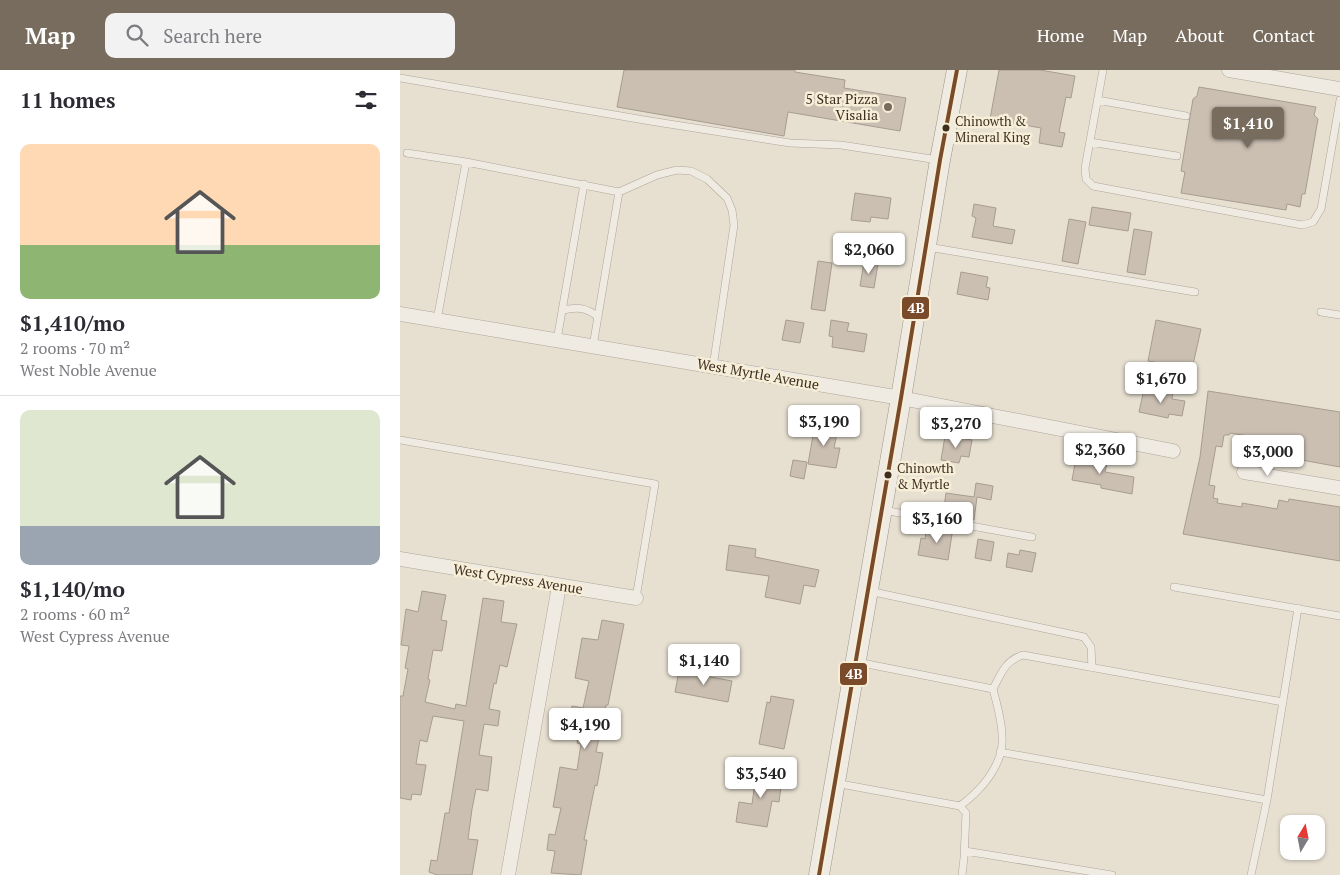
<!DOCTYPE html>
<meta charset="utf-8">
<style>
body{margin:0;font-family:"PT Serif",serif;background:#f2f2f3;color:#2b2b33;height:100vh;display:flex;flex-direction:column;font-size:19px;white-space:nowrap}
*{box-sizing:border-box;margin:0}
p{font-size:16px;color:#7c7c81}
.icon{flex:none;width:28px;height:28px;fill:none;stroke:currentColor;stroke-width:2;stroke-linecap:round;stroke-linejoin:round}
.map{position:relative;flex:1;overflow:hidden}
.drawer{display:flex;flex-direction:column;background:#fff;width:400px}
.drawer>*{flex:none}
.needle{width:32px;rotate:10deg}
.controls{position:absolute;left:880px;top:745px;display:grid;gap:10px}
.controls a{display:grid;place-items:center;width:45px;height:45px;border-radius:10px;background:#fff;box-shadow:0 1px 4px #0004;font-size:25px}
.price{position:absolute;translate:-50% -42px;padding:0 11px;border-radius:5px;background:#fff;color:#222;font-size:16px;line-height:32px;filter:drop-shadow(0 1px 2px #0008)}
.price::after{content:'';position:absolute;left:50%;top:30px;width:15px;height:11px;margin-left:-8px;background:inherit;clip-path:polygon(0 0,100% 0,50% 100%)}
.price.current{background:#786c5e;color:#fff}
ul{padding:0;list-style:none}
li{display:grid;align-content:center;gap:10px;height:265px;padding:0 20px}
li+li{border-top:1px solid #e1e1e2}
li span{display:grid;place-items:center;height:155px;border-radius:10px;color:#555}
li>.icon{margin-inline-start:auto}
span .icon{width:90px;height:90px;fill:#fffc;stroke-width:1}
li b{font-size:21px}
h2{display:flex;justify-content:space-between;align-items:center;height:60px;padding:0 20px;font-size:21px}
header{display:flex;align-items:center;gap:30px;box-sizing:border-box;height:70px;padding:0 25px;background:#786c5e;color:#fff}
header strong{font-size:24px}
nav{display:flex;gap:28px;margin-inline-start:auto;font-size:18px}
.search{width:350px;height:45px;background:#f2f2f3;display:flex;align-items:center;gap:12px;box-sizing:border-box;padding:0 18px;border-radius:10px;color:#7c7c81;font-size:19px}
main{display:flex;flex:1;min-height:0}
.map>svg:first-child{display:block}
.building{fill:#cbbfb2;stroke:#a89c90}
.lines{fill:none;stroke-linecap:round;stroke-linejoin:round}
.lane-casing{stroke:#ada599;stroke-width:8}
.street-casing{stroke:#ada599;stroke-width:15}
.secondary-casing{stroke:#9c958a;stroke-width:21}
.lane{stroke:#efebe3;stroke-width:7}
.street{stroke:#efebe3;stroke-width:14}
.secondary{stroke:#efebe3;stroke-width:20}
.bus-1-casing{stroke:#f7eed8;stroke-width:8}
.bus-1{stroke:#7a4b2a;stroke-width:4}
.poi-dot{fill:#786c5e;stroke:#f7eed8;stroke-width:2}
.bus-dot{fill:#3d2e20;stroke:#f7eed8;stroke-width:2}
.labels{text-anchor:middle;stroke-width:5;stroke-linejoin:round;paint-order:stroke}
.bus-label{font-size:13px;fill:#3d2e20;stroke:#f7eed8;text-anchor:start}
.poi-label{font-size:14px;fill:#3d2e20;stroke:#f7eed8;text-anchor:end}
.street-label{font-size:14px;fill:#3d2e20;stroke:#f7eed8}
.line-badge{stroke:#f7eed8;stroke-width:2}
.badge-label{font-size:14px;text-anchor:middle;font-weight:bold;fill:#fff}
</style>
<header>
<strong>Map</strong>
<div class="search"><svg class="icon" aria-label="search" viewBox="0 0 24 24"><circle cx="10" cy="10" r="6"/><path d="M15 15l6 6"/></svg>Search here</div>
<nav><a>Home</a><a>Map</a><a>About</a><a>Contact</a></nav>
</header>
<main>
<section class="drawer">
<h2>11 homes<svg class="icon" aria-label="filters" viewBox="0 0 24 24"><path d="M4 7h16M4 17h16"/><circle cx="9" cy="7" r="2"/><circle cx="15" cy="17" r="2"/></svg></h2>
<ul>
<li><span style="background:linear-gradient(#ffd9b3 65%,#8fb573 0)"><svg class="icon" aria-label="home" viewBox="0 0 24 24"><path d="M3 11l9-7 9 7M6 9v11h12V9"/></svg></span><div><b>$1,410/mo</b><p>2 rooms · 70 m²</p><p>West Noble Avenue</p></div></li>
<li><span style="background:linear-gradient(#dfe7d0 75%,#9aa5b1 0)"><svg class="icon" aria-label="home" viewBox="0 0 24 24"><path d="M3 11l9-7 9 7M6 9v11h12V9"/></svg></span><div><b>$1,140/mo</b><p>2 rooms · 60 m²</p><p>West Cypress Avenue</p></div></li>
</ul>
</section>
<div class="map">
<svg width="940" height="805" viewBox="0 0 940 805">
<rect width="100%" height="100%" fill="#e7e0d1"/>
<path class="building" d="M224,0h171v2l50,8 -1,8 62,10 -6,33 -112,-19 -4,24 -167,-29z
M599,0h41l35,6 -4,22 -5,-1 -7,35 6,1 -3,14 -23,-4 2,-15 -51,-9z
M799,17l117,20 -2,8 4,4 -13,75h-3l-2,13 -13,-3 -1,6 -105,-17 4,-21 -4,-1 12,-72 4,-3z
M455,123l36,5 -3,21 -17,-2 -1,5 -19,-2z
M574,134l22,4 -3,18 22,4 -3,14 -40,-7 4,-19 -4,-2z
M692,137l39,6 -3,18 -39,-6z
M669,149l17,3 -8,42 -16,-3z
M734,159l18,3 -7,43 -18,-3z
M418,191l14,2 -7,48 -14,-2z
M464,192l14,2 -4,24 -14,-2z
M561,202l27,5 -2,10 4,1 -2,12 -31,-6z
M386,250l18,3 -4,20 -18,-3z
M431,250l18,3 -2,8 20,3 -3,18 -32,-5 1,-10 -4,-1z
M756,250l45,9 -9,40 -44,-8z
M758,318l15,2 -1,9 13,2 -3,15 -13,-2 -1,4 -29,-6 5,-23 14,3z
M808,321l132,21v55l-44,-8 1,-3 -10,-1 1,-9 -34,-5v-4l-24,-4 -1,2h-5l-2,12 -6,-1 -7,39 6,1 -2,12 5,1 -1,4 25,4v-4l35,6 2,-9 9,2 1,-3 51,8v54l-157,-27 17,-77z
M415,354l23,4 -4,20h6l-4,20 -28,-4z
M545,366l27,4 -3,17 -8,-1 -2,7 -18,-3z
M677,383l20,4 -1,4 11,2 -2,9 29,5 -2,17 -31,-6v-3l-29,-5z
M393,390l14,2 -3,17 -14,-3z
M576,413l17,3 -2,14 -14,-3 -3,23 -31,-5 3,-22 28,4z
M541,456l12,2 -5,32 -30,-5 3,-17 4,1 1,-7 14,2z
M578,469l16,3 -3,19 -16,-3z
M329,475l27,4 -1,8 64,13 -4,17 -11,-2 -4,19 -35,-7 4,-21 -43,-6z
M620,480l16,3 -4,19 -26,-5 2,-14 11,2z
M22,521l24,4 -5,25 6,1 -5,30 -9,-1 -5,29 2,1 -5,22 30,7 1,-5 10,2 17,-108 21,3 -3,21 16,2 -10,43 -7,-2 -4,19 -2,-1 -5,26 11,2 -2,15 -14,-2 -5,31 13,2 -4,34 -12,-2 -4,20 -4,30 10,1 -6,35h-35l-8,-3 2,-12 6,1 8,-48h4l15,-92 -31,-5 -6,26 -7,-2 -4,24 10,1 -5,30 -9,-1 -1,6 -11,-2v-102h3l5,-27 -3,-1 4,-22 -8,-1 5,-36 12,3z
M202,550l22,4 -16,81h-2l-10,47 7,1 -6,33 -2,-1 -11,55h3l-6,35 -30,-2 4,-22 -8,-1 2,-16 6,1 6,-27 -8,-1 7,-40 17,3 4,-26 -4,-1 3,-18 -12,-2 4,-17 11,2 6,-27 -14,-3 7,-40 16,2z
M279,601l53,10 -4,21 -53,-10z
M371,626l23,4 -10,49 -25,-5 8,-42 3,1z
M357,698l26,4 -4,30 -7,-1 -5,26 -31,-5 3,-20 13,2z"/>
<g class="lines">
<defs>
<path id="lane" d="M703,0l-18,98 1,11 7,7 209,39 11,-3 8,-13 19,-109
M0,8l250,43 140,22 51,2 97,15
M697,30l89,16
M690,72l87,14
M7,83l59,9 153,30 38,-17 20,-5 14,1 16,8 20,19 5,12 2,15 -21,142
M528,177l267,45
M163,240c14,-3 23,-3 35,7
M921,242l19,3
M37,250l29,-158
M157,270l27,-156
M193,276l26,-154
M0,370l255,44 -19,114
M483,440l149,27
M774,517l166,29
M469,521l215,46 7,10 1,21
M457,592l136,27c5,19 14,50 6,69 -7,19 -23,36 -39,48
M593,619c9,-17 12,-28 30,-34l260,47
M600,682l267,48
M435,713l125,23 6,7 -2,45 -2,17
M565,781l147,24
M851,805l16,-75 31,-192"/>
<path id="street" d="M829,0l111,19
M0,244l501,84 272,53
M844,402l96,16
M0,489l236,39
M108,805l51,-289"/>
<path id="secondary" d="M419,805l82,-477 39,-238 17,-90"/>
</defs>
<use href="#lane" class="lane-casing"/>
<use href="#street" class="street-casing"/>
<use href="#secondary" class="secondary-casing"/>
<use href="#lane" class="lane"/>
<use href="#street" class="street"/>
<use href="#secondary" class="secondary"/>
<defs>
<path id="bus-1" d="M419,805l82,-477 39,-238 17,-90"/>
</defs>
<use href="#bus-1" class="bus-1-casing"/>
<use href="#bus-1" class="bus-1"/>
</g>
<circle class="poi-dot" cx="488" cy="37" r="5"/>
<g class="bus-dot">
<circle cx="546" cy="58" r="4.5"/>
<circle cx="488" cy="405" r="4.5"/>
</g>
<g class="labels">
<g class="bus-label">
<text x="555" y="56">Chinowth &amp;<tspan x="555" dy="16">Mineral King</tspan></text>
<text x="497" y="403">Chinowth<tspan x="497" dy="16">&amp; Myrtle</tspan></text>
</g>
<g class="poi-label">
<text x="478" y="34">5 Star Pizza<tspan x="478" dy="16">Visalia</tspan></text>
</g>
<g class="street-label">
<text transform="translate(358 304) rotate(10)" y="5">West Myrtle Avenue</text>
<text transform="translate(118 509) rotate(9)" y="5">West Cypress Avenue</text>
</g>
</g>
<g class="line-badge">
<rect x="501" y="226" width="29" height="24" rx="5" fill="#7a4b2a"/>
<rect x="439" y="592" width="29" height="24" rx="5" fill="#7a4b2a"/>
</g>
<g class="badge-label">
<text x="516" y="243">4B</text>
<text x="454" y="609">4B</text>
</g>
</svg>
<div class="controls">
<a><svg class="needle" viewBox="-14 -14 28 28"><path d="M0-13l5 13h-10z" fill="#e53935"/><path d="M0 13l5-13h-10z" fill="#7c7c81"/></svg></a>
</div>
<b class="price current" style="left:848px;top:79px">$1,410</b>
<b class="price" style="left:469px;top:205px">$2,060</b>
<b class="price" style="left:761px;top:334px">$1,670</b>
<b class="price" style="left:424px;top:377px">$3,190</b>
<b class="price" style="left:556px;top:379px">$3,270</b>
<b class="price" style="left:700px;top:405px">$2,360</b>
<b class="price" style="left:868px;top:407px">$3,000</b>
<b class="price" style="left:537px;top:474px">$3,160</b>
<b class="price" style="left:304px;top:616px">$1,140</b>
<b class="price" style="left:185px;top:680px">$4,190</b>
<b class="price" style="left:361px;top:729px">$3,540</b>
</div>
</main>
